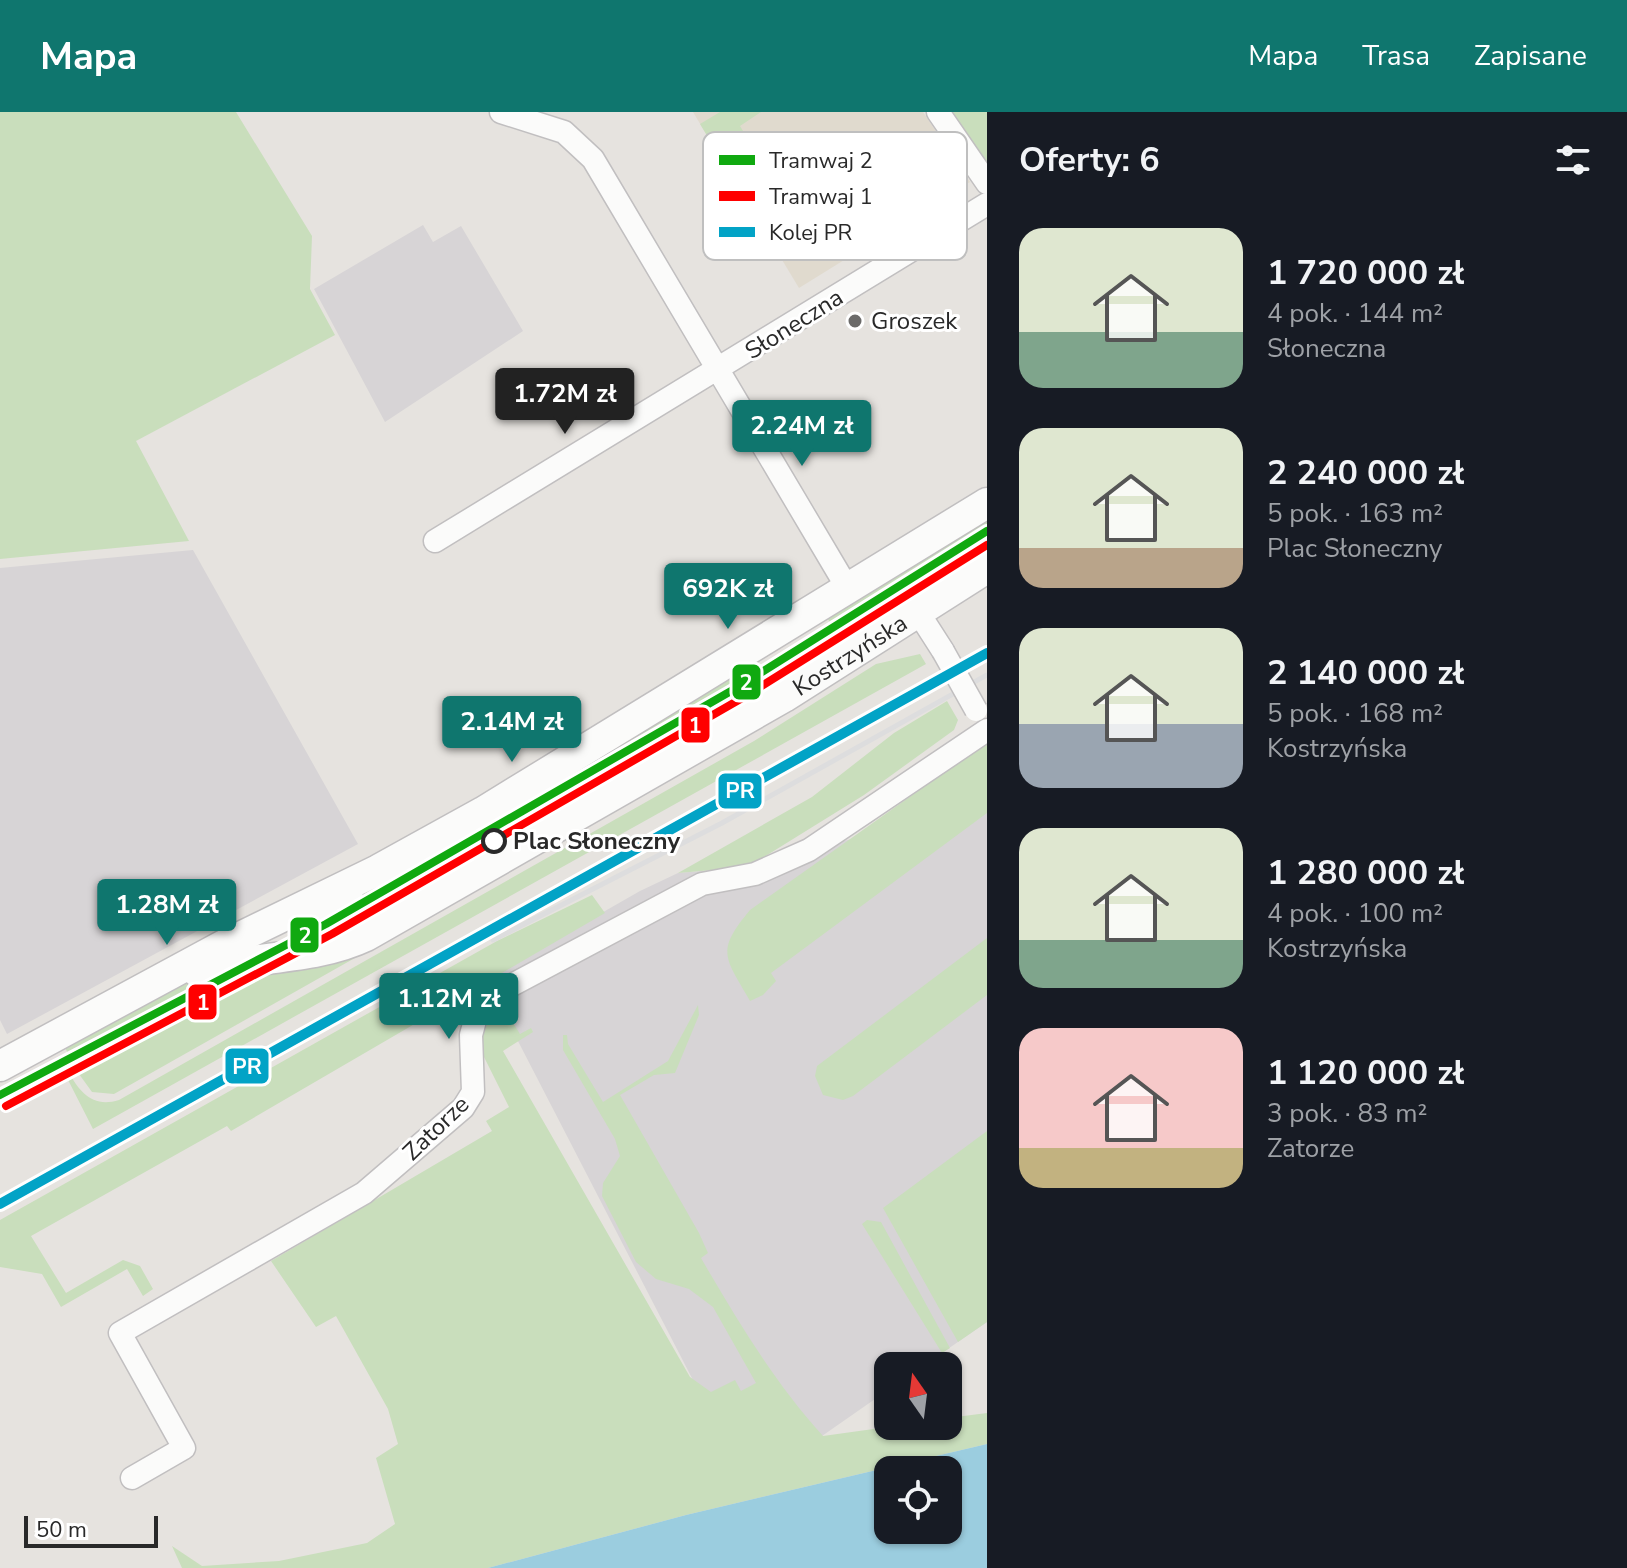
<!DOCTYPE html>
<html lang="pl">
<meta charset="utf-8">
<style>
body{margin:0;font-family:"Nunito Sans",sans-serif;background:#20242c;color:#f1f3f6;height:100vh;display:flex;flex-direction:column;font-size:30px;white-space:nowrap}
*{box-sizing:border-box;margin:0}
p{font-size:26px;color:#9ea1a6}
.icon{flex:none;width:44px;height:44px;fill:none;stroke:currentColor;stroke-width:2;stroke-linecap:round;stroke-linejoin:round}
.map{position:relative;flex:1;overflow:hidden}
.sheet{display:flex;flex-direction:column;background:#171b24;width:640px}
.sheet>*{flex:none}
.needle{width:52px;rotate:346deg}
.tools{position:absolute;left:874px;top:1240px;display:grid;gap:16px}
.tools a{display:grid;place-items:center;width:88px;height:88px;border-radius:16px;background:#171b24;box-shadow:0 2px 6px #0004;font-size:40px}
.scale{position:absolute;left:24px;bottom:20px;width:134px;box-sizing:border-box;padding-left:8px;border:4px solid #292929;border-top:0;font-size:22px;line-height:28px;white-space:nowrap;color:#292929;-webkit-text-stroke:6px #fff;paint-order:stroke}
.price{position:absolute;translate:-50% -68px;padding:0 18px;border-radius:8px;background:#0f766e;color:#fff;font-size:26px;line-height:52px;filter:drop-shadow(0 2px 4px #0008)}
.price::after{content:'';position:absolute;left:50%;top:48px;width:24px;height:18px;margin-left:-12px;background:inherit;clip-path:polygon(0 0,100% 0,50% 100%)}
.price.on{background:#222;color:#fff}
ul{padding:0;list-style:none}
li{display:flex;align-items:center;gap:24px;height:200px;padding:0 32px}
li span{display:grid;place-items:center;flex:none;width:224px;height:160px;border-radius:24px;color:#555}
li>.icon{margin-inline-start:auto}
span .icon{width:96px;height:96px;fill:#fffc;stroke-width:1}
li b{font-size:34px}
h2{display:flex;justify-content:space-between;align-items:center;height:96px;padding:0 32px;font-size:34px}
header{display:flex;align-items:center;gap:48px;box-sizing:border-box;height:112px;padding:0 40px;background:#0f766e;color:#fff}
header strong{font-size:38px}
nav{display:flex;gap:44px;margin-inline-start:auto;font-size:28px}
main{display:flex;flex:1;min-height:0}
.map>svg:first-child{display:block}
.industrial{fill:#d7d4d6}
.education{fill:#e0dace}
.green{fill:#c9debc}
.water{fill:#9bcddf;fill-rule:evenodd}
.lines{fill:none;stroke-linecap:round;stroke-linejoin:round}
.street-casing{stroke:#c1bfc0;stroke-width:25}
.secondary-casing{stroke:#c1bfc0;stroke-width:33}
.street{stroke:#fbfbfa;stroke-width:22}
.secondary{stroke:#fbfbfa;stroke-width:30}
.rail{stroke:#ddddde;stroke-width:5}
.street-bridge-casing{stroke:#c1bfc0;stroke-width:25;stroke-linecap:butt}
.street-bridge{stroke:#fbfbfa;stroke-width:22}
.rail-1-casing{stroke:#fff;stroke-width:16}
.rail-1{stroke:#02a3c6;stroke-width:10}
.tram-1-casing{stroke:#fff;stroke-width:14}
.tram-2-casing{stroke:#fff;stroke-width:14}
.tram-1{stroke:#10a910;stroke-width:8}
.tram-2{stroke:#f00;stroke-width:8}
.poi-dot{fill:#6b6a69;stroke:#fff;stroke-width:3}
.stop-dot{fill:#fff;stroke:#292929;stroke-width:4}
.labels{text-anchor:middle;stroke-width:6;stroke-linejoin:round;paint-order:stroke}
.poi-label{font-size:24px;fill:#292929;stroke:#fff;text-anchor:start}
.street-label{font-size:24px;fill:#292929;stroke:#fff}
.stop-label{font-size:24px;font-weight:bold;fill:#292929;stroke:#fff;text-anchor:start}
.key{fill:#fff;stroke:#bfbfbf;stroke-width:2}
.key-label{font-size:22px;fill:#292929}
.line-badge{stroke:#fff;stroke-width:3}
.badge-label{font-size:22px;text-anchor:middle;font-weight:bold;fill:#fff}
</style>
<header>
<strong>Mapa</strong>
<nav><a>Mapa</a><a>Trasa</a><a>Zapisane</a></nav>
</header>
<main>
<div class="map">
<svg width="987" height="1456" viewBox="0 0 987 1456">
<rect width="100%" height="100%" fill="#e6e3df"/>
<path class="industrial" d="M423,113l10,17 28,-16 62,105 -138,91 -71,-133z
M193,438l165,294 -351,190 -7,-14v-452z
M987,632v578l-64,44h-35v24l-66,46 -95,10 -241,-467 154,-88 38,-18 71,-6 106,-29z"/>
<path class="education" d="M693,0h230l47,70 -171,106z"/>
<path class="green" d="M0,0h236l76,124 -2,53 25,46 -199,106 53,100 -189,18z
M720,0h41l-21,14 17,28 -28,18 -29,-48z
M949,0h38v57z
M987,404v11l-156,97 -5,-8z
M920,542l6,10 -833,465 -29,-57 4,-1c12,22 25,37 51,29l635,-359 122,-77z
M739,558l5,8 -301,174 -2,-3 260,-156 3,3v-5z
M947,589l11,19 -4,10 -90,65 -116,72 -70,6 134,-76 82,-64z
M987,630v71l-216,160 5,8 -13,14 -13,6c-25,-44 -35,-49 0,-91z
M592,783l13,18 -374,218 -4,-5 -196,110 35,57 57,-33 17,6 13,23 -10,7 -16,-27 -66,38 -19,-33 -42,-7v-47l497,-279z
M392,825l-278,157 -22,-2 -13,-18 193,-104z
M987,826v57l-134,101 -10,4 -20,-5 -8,-19 2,-10z
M233,857l-164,86 -5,-9 121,-62z
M500,890l20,32 11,-6 2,4 -30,19 187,326 21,15 24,-12 6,11 15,-8 -43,-76 -24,-18 -33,-10 -20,-17 -34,-66 1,-13 17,-27 -5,-17 -52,-89v-15h4l1,9 35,58 65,-41 30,-56 1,10 -24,58 -21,2 -34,20 79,138 9,20 -7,5c36,62 73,124 122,178l72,-10h53v-8l39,-5v31l-301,71 -198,53h-306l-10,-22 30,20 77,-5 88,-18 28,-19 -19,-66 22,-14 -10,-35 -52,-93 -20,11 -45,-66 221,-130 -6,-10 23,-14 -30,-60 14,-40z
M987,1019v191l-29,20 -75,-134z
M867,1108l14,2 69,126 -8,5 -80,-129z"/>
<path class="water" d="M987,1332v124h-499l198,-53zM888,1358h60v60h-60z"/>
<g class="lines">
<defs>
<path id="street" d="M501,0l63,20 29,27 255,430
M938,0l49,71
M435,429l552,-337
M918,500l25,39
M132,1366l52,-30 -64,-115 244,-140 99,-85 10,-16 -2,-57 9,-33 222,-118 53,-10 54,-24 178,-120"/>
<g id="secondary">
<path d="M349,776l-21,15 -3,18 14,15 25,-4"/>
<path id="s1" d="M198,860c55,-17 115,-11 168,-36l418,-239 203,-129"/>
<path d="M0,954l224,-121 154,-75 105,-58 504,-309"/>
</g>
</defs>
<use href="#street" class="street-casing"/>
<use href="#secondary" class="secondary-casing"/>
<use href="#street" class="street"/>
<use href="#secondary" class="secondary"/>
<path class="rail" d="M493,828l229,-117 265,-148"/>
<defs>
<path id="street-bridge" d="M943,539l33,59"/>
</defs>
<use href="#street-bridge" class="street-bridge-casing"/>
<use href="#street-bridge" class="street-bridge"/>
<defs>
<path id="rail-1" d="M0,1092l987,-551"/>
</defs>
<use href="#rail-1" class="rail-1-casing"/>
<use href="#rail-1" class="rail-1"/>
<defs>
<path id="tram-1" d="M0,983l326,-171 412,-237 249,-156"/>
<path id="tram-2" d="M6,994l326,-172 412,-237 243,-152"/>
</defs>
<use href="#tram-1" class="tram-1-casing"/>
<use href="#tram-2" class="tram-2-casing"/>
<use href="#tram-1" class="tram-1"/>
<use href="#tram-2" class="tram-2"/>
</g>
<circle class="poi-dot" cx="855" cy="209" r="8"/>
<circle class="stop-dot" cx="494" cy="729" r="11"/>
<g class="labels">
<g class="poi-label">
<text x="871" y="217">Groszek</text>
</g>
<g class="street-label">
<text transform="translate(794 212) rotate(-32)" y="8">Słoneczna</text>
<text dy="8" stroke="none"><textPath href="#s1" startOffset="732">Kostrzyńska</textPath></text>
<text transform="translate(436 1016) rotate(-44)" y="8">Zatorze</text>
</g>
<g class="stop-label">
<text x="513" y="737">Plac Słoneczny</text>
</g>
</g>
<rect x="703" y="20" width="264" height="128" rx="12" class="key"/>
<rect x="719" y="43" width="36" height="10" fill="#10a910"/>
<rect x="719" y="79" width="36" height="10" fill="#f00"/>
<rect x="719" y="115" width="36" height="10" fill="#02a3c6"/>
<g class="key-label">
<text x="769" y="56">Tramwaj 2</text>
<text x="769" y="92">Tramwaj 1</text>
<text x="769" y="128">Kolej PR</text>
</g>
<g class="line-badge">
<rect x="731" y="551" width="31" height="38" rx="8" fill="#10a910"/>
<rect x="680" y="594" width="31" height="38" rx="8" fill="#f00"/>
<rect x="717" y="660" width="46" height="38" rx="8" fill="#02a3c6"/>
<rect x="289" y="804" width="31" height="38" rx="8" fill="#10a910"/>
<rect x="187" y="871" width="31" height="38" rx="8" fill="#f00"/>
<rect x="224" y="935" width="46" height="38" rx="8" fill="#02a3c6"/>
</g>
<g class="badge-label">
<text x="746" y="578">2</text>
<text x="695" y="621">1</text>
<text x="740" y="686">PR</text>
<text x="305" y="831">2</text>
<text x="203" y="898">1</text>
<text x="247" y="962">PR</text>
</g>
</svg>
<div class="tools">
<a><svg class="needle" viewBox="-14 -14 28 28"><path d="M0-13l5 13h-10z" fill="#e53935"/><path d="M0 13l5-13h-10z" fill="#9ea1a6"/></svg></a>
<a><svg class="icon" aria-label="locate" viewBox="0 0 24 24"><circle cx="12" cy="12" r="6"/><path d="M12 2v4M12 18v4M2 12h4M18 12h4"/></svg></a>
</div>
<div class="scale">50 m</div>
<b class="price on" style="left:565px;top:324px">1.72M zł</b>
<b class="price" style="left:802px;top:356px">2.24M zł</b>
<b class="price" style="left:728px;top:519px">692K zł</b>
<b class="price" style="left:512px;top:652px">2.14M zł</b>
<b class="price" style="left:167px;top:835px">1.28M zł</b>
<b class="price" style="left:449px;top:929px">1.12M zł</b>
</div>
<section class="sheet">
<h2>Oferty: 6<svg class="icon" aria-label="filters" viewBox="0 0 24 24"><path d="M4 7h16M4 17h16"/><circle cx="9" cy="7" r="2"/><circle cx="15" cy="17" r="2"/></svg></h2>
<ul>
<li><span style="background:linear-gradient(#dfe7d0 65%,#7fa58c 0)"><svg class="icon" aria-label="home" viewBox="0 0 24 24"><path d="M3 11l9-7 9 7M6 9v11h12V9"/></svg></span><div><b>1 720 000 zł</b><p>4 pok. · 144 m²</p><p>Słoneczna</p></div></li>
<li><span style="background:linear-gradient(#dfe7d0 75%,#b9a48a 0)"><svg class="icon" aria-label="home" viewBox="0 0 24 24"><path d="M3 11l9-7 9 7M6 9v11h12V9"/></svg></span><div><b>2 240 000 zł</b><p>5 pok. · 163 m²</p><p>Plac Słoneczny</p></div></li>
<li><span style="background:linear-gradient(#dfe7d0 60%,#9aa5b1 0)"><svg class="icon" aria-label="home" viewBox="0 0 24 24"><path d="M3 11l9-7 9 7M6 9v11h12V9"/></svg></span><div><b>2 140 000 zł</b><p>5 pok. · 168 m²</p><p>Kostrzyńska</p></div></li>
<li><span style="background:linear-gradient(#dfe7d0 70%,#7fa58c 0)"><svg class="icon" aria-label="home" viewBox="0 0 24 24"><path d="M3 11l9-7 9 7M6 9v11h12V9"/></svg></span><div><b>1 280 000 zł</b><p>4 pok. · 100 m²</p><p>Kostrzyńska</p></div></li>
<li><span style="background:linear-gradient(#f6c9c9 75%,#c2b280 0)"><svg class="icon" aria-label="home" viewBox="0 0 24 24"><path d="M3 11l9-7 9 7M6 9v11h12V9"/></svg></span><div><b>1 120 000 zł</b><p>3 pok. · 83 m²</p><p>Zatorze</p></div></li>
</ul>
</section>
</main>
